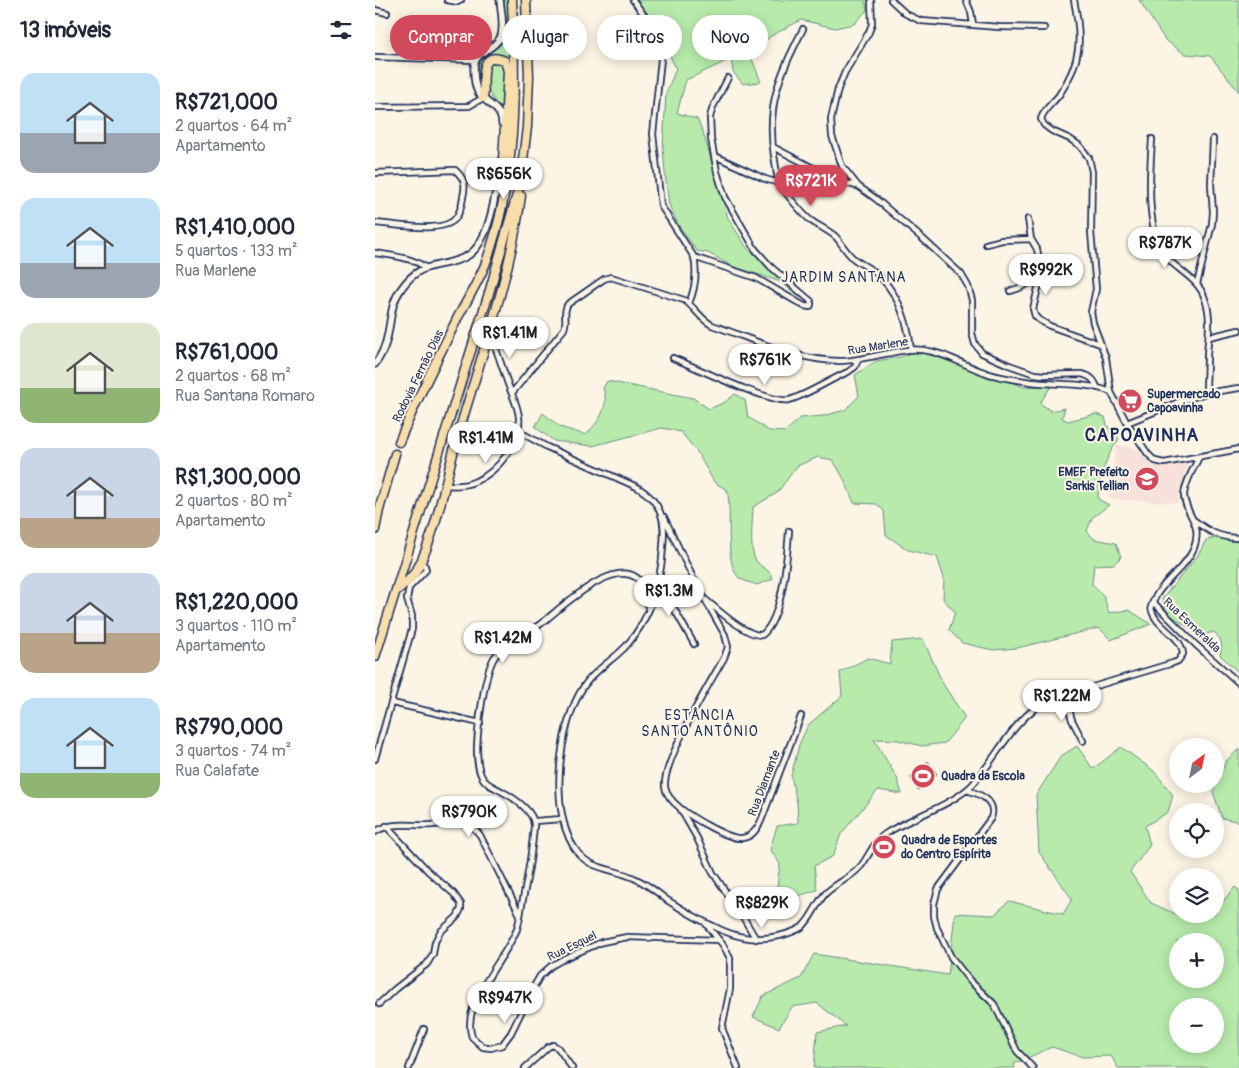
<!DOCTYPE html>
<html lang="pt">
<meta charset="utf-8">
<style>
body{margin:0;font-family:Pangolin,sans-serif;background:#f2f2f3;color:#1f2937;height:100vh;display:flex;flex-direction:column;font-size:19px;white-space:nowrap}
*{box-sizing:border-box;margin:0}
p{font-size:16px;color:#747a83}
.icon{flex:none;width:28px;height:28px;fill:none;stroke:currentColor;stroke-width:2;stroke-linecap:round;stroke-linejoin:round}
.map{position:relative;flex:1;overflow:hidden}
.side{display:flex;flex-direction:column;background:#fff;width:375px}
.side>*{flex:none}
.banner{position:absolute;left:15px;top:15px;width:475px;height:45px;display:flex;gap:10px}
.needle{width:32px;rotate:33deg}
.controls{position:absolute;left:794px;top:738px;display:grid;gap:10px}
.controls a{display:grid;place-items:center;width:55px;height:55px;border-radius:50%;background:#fff;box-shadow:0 2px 12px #0003;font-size:25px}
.price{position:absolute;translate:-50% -42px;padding:0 11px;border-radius:18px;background:#fff;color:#222;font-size:16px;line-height:32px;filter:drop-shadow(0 1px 2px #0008)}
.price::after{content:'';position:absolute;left:50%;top:30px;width:15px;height:11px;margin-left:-8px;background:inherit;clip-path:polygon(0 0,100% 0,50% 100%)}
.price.active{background:#d1495b;color:#fff}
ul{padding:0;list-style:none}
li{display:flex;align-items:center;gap:15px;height:125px;padding:0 20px}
li span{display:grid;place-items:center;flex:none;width:140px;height:100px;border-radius:15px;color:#555}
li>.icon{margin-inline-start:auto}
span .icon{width:60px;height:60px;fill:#fffc;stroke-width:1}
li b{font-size:21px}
h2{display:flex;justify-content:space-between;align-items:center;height:60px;padding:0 20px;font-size:21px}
.tag{padding:0 18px;border-radius:22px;background:#fff;box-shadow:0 2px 12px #0003;font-size:18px;line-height:45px}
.tag.active{background:#d1495b;color:#fff}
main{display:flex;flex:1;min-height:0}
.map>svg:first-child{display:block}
.built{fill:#f7e1da}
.green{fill:#b7eaab;stroke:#698c84;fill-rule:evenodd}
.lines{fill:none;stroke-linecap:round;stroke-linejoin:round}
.minor-casing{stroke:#1b2f5e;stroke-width:8}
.tertiary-casing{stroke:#1b2f5e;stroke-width:9}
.motorway-casing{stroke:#1b2f5e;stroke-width:11}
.minor{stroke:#fcf5e5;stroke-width:4.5}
.tertiary{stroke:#fcf5e5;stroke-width:5.5}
.motorway{stroke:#f8deab;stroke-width:8}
.labels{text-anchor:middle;stroke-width:4;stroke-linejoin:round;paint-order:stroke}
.street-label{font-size:12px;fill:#1b2f5e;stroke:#fcf5e5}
.poi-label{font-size:12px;font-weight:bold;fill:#1b2f5e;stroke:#fcf5e5;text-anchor:start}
.neighbourhood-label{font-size:14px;letter-spacing:1px;fill:#1b2f5e;stroke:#fcf5e5}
.district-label{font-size:18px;font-weight:bold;letter-spacing:1px;fill:#1b2f5e;stroke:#fcf5e5}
</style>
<main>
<section class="side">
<h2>13 imóveis<svg class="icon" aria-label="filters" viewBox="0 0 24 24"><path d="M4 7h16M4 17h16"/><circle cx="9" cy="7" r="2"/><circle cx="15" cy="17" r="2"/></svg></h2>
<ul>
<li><span style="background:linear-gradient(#bfe0f5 60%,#9aa5b1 0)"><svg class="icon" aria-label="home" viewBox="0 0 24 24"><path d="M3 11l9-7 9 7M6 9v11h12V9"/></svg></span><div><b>R$721,000</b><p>2 quartos · 64 m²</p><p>Apartamento</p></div></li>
<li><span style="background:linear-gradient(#bfe0f5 65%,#9aa5b1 0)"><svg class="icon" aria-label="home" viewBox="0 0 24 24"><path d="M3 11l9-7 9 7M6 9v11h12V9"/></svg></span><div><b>R$1,410,000</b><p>5 quartos · 133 m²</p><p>Rua Marlene</p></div></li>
<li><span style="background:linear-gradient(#dfe7d0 65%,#8fb573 0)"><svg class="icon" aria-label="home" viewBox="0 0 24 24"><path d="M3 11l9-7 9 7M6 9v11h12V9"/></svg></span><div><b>R$761,000</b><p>2 quartos · 68 m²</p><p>Rua Santana Romaro</p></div></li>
<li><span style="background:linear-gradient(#c9d6e8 70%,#b9a48a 0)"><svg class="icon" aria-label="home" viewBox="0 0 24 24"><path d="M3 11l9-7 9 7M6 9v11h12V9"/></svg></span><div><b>R$1,300,000</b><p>2 quartos · 80 m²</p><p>Apartamento</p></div></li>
<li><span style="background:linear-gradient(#c9d6e8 60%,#b9a48a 0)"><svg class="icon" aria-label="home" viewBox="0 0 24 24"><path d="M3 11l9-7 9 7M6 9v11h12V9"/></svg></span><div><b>R$1,220,000</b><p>3 quartos · 110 m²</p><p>Apartamento</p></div></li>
<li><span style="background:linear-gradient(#bfe0f5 75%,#8fb573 0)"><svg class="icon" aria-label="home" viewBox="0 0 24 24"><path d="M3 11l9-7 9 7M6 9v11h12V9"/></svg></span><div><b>R$790,000</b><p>3 quartos · 74 m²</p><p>Rua Calafate</p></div></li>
</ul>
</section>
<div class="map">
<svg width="864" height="1068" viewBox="0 0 864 1068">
<rect width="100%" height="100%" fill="#fcf5e5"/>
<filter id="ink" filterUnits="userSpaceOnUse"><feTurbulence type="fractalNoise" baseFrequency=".02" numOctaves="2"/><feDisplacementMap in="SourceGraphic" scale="10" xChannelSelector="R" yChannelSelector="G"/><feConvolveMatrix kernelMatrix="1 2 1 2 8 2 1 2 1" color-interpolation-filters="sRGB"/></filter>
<g filter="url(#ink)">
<path class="built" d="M741,445l22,4 15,18 34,-5 1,2 -9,27 -1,12 -69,-4z"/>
<path class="green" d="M129,0h4l1,60c-6,-9 -23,-5 -28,6 -2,6 -1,15 0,21 -4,-5 -4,-9 -4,-15 1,-23 18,-17 26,-32 4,-7 1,-31 1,-40z
M261,0h229l2,10 -13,14 -19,4 -34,-8 -30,16 -21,18 11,28 -18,2 -10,-12 -2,-13 -45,21 -9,33 20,6 6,13 25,86 19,30 55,49h-3l-18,-15 -49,-16 -24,-13 -11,-2 -18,-25 -10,-21 -4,-32 -2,-25 3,-55 10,-24 -11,-25z
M764,0h100v92l-29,-36 -25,-2 -20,-14z
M121,62h3l6,4 -2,45c-14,-15 -20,-24 -14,-45z
M538,351l28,4 11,4 12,8 23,9 17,3 20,8 28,-2 -12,18 11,8 14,-3 -3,10 6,3 28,-7 9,3 2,8 12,14c-12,15 -21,41 -21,60l11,6 -17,13 -5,13 7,8 22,4 5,14 -7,7 -20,1 -2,19 12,13 5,16 20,-3 22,14 -40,16 -12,-12 -82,20 -24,2 -31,-7 -13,-13 6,-18 -12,-13 1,-21 -7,-21 -29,-7 -22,-15 -2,-24 -7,-7 -23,-1 -10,-24 -11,-19 -15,-3 -21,9 -20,27 -24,14c0,14 -5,44 4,55 7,8 12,6 16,17l-16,6c-5,-2 -14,-4 -18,-7 -16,-17 -6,-64 -12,-88l-13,-8 -17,-30 -16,-20 -19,-4 -70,18 -38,-5 -19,-14 8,-14 17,14 26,8c13,-14 24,-28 17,-47l4,-7 86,17 16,11 16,-7 10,-8 10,6 3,17 21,14 16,1 15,-14 23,-2 22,-6 14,-14 -4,-21 21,-14 25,-4z
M841,538l23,1v134l-19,-18c3,-11 2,-15 -6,-23 -19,7 -30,-11 -46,-18l-6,-15 36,-44 8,-15z
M548,639l20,45 22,34 -20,25 -23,3 -24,-6 -24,-1 23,39 5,16 -24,-4 -37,44 -8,22 -19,10 3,24 -25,8 -15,-11 3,-23 -10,-15 7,-23 21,-3 -1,-20 -6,-27 8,-31 9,-20 34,-29 -2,-24 28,-14 22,6 2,-22z
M702,746l16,23 28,-22 33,24 19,24 -5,17 -23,14 5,19 -20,27 21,31 27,12 37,-1v-3l20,-24 4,3v178h-121l-7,-12 -28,1 -31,-10 -38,17 1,4h-201l3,-36 29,-6 -29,-23 -25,4 -13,21 -26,-11 10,-21 38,-18 13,-24 134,21 7,-62 39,2 15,-14 54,13 9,-15 -33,-47 -3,-57 25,-39zM802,941h38v38h-38zM802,1006h38v38h-38z
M864,749v73l-17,-4 -9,-26 13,-31z
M553,761l9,13 -19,16 -8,-13z"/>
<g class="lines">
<defs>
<path id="minor" d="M72,0l11,2 3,-2
M258,0l14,19 9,20 5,20 -8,75 8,72 33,51c3,15 1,32 -5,46
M496,0l1,24 -3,8 -24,40 -7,17 -7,30 1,17 10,30 16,20 18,13 47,40 38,35 7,12 4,14v33l3,11 7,9 27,12 26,9 9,1 38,-1c8,2 12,5 15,13
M516,0l15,14 15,7 78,6 45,1
M591,0l5,12 2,12
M699,0c8,39 8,61 -15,95 -6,8 -15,14 -18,24l3,6 8,6 18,8 10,7 9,12 3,14 -1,60 5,57 -5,23 2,11 13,35 5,34 16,31 21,31 7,7 9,2 75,-14
M0,10l12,3
M428,29c-23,46 -37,74 -29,127 2,8 2,19 5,26 2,7 25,33 31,38 8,6 18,10 26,17 6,7 10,15 17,21 7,6 15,9 22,14 23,20 33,49 36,78
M0,57l100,3
M0,107l94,-1 14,-8
M777,139c-2,33 -8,96 17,121 13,13 30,20 36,39 7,18 3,38 2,56 0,13 -1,26 -1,38
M398,147l67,35 17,4
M340,156l50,23 14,4
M0,173l80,-3c10,9 11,15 8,27 -1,8 -3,16 -8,22 -13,15 -62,5 -80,4
M653,219l3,20 6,10 2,10v25l-6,25 2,7 4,4 11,6 50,18
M611,244l16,-4 29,-1
M0,253c18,3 35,4 50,14
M319,257l62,21 48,28 6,1 1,-2v-4l-5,-4 -35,-30 -16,-18 -30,-52 -8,-25 -6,-33 -1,-22 3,-10 15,-29
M822,284l15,-60 1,-12 -2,-27 2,-46
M635,291c12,-3 22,-8 30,-18
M834,337l30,-7
M298,358c22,9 98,46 116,42 16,-4 42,-21 59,-28l7,-5 3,-7
M137,393l52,-64c4,-9 -2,-17 4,-25l36,-25 7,-2 73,23c11,7 16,19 28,25 41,14 84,36 128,36 27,0 59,-14 83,-11 23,3 40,15 61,22 12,5 27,7 41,9 29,5 58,0 86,11
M752,423l49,-20 30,-10 33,-5
M143,431l29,16 90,40c10,6 19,14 23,25 5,11 4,24 3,35 -2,36 -12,70 -36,98 -13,15 -32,24 -43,41 -26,38 -37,132 -5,168 13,16 37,15 55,24 12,5 23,14 33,22 16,10 32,20 48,27 22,11 40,14 64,9 8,-2 16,-4 23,-9 10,-9 14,-23 23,-33 11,-11 26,-16 36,-28 8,-10 13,-25 24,-32 26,-17 66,-28 87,-49 26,-28 42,-69 77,-85l124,-37 5,-2 5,-7c-1,-20 -29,-26 -32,-47 7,-24 34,-37 43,-59 9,-25 -8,-32 -10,-52 0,-12 10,-28 15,-39
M71,485c10,1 20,1 30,-4 21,-9 46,-39 43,-64 -1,-11 -7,-22 -11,-33 -6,-17 -11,-34 -18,-50
M289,517l30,63 31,55 3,12 -4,11c-14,24 -62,104 -59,129 1,8 9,16 15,21 11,9 49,32 62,30 10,-1 15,-9 19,-17l40,-105
M820,521c14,11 26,17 44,17
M284,582l35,62
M331,600c12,10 40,36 56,35 21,-17 25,-77 27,-104
M778,602l43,43 43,38
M273,609c0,-7 -1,-15 -4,-22 -20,-40 -83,21 -101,35 -15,12 -39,21 -49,36 -10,17 -16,68 -17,89 0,9 0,21 5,30 4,8 13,10 21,15 11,6 32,20 31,34 -2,25 -6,49 -11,73 -2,10 -3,21 -6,30 -12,31 -57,75 -45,108l11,10 8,1 11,-3 9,-12 22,-45 7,-12 11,-10 14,-8 37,-16 25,-5 92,3
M690,695l7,25 11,21
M17,703l88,20
M0,759l37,-130v-13l-5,-17 2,-11 17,-18 -1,-4 -5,-4
M592,790c13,4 30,11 24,28l-53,71 -4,15v12l3,12 14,29 19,24 24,23 23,47 16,17
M306,810l16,28 16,35 30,44 13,22
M160,821l27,-2
M0,832c19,-12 37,-5 58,-7 10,-1 22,-4 31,-2 7,2 12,7 16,12l40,80
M331,924l17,21 7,13v31l-8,39 16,40
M4,1004l16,-15 32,-25 6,-10 2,-12 5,-10 17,-15 4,-8v-5l-7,-10 -26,-23 -42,-45
M34,1068l15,-39
M150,1068l23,-21 5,-2 5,3 14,20"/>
<path id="tertiary" d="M125,0c1,11 5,29 0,38 -8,14 -26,12 -26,31 0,7 0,16 4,23 7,12 24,15 24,32
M0,364c20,-26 10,-53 26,-75 21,-31 41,-19 66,-33 24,-13 30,-70 33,-95"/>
<path id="motorway" d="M108,98c3,-13 -7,-50 22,-37l3,10 -6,107
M24,442c17,-42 38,-82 58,-123 9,-17 20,-35 28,-54 32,-84 31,-177 27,-265
M0,530l4,-20 16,-56
M21,591c9,-7 17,-14 23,-25 19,-40 27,-89 39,-131 23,-79 52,-157 63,-239
M0,657l114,-364 31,-109 7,-57 2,-51 -3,-76"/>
</defs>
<use href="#minor" class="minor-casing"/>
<use href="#tertiary" class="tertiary-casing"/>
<use href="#motorway" class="motorway-casing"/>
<use href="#minor" class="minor"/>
<use href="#tertiary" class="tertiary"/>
<use href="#motorway" class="motorway"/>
</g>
</g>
<defs>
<symbol id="supermarket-disc" viewBox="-11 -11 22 22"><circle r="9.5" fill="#d1495b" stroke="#fcf5e5"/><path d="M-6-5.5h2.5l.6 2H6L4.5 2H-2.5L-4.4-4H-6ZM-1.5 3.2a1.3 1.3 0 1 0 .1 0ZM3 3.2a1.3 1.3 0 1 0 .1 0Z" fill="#fff"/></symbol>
<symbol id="school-disc" viewBox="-11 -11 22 22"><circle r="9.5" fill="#d1495b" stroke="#fcf5e5"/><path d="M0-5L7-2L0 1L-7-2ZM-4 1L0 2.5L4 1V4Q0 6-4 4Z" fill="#fff"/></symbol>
<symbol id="stadium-disc" viewBox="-11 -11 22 22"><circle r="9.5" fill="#d1495b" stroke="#fcf5e5"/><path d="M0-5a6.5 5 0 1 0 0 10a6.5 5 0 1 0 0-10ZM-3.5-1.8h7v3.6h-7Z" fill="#fff"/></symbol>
</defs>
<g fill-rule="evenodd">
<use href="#supermarket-disc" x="741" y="387" width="28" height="28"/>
<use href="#school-disc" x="758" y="465" width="28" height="28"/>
<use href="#stadium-disc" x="534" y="762" width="28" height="28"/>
<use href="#stadium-disc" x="495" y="833" width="28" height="28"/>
</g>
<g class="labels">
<g class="street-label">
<text transform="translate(503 346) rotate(-9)" y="4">Rua Marlene</text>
<text transform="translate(43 376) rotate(-64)" y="4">Rodovia Fernão Dias</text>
<text transform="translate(817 625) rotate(43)" y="4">Rua Esmeralda</text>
<text transform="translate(389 783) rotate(-69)" y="4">Rua Diamante</text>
<text transform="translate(197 946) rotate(-26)" y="4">Rua Esquel</text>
</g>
<g class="poi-label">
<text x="772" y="398">Supermercado<tspan x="772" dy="14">Capoavinha</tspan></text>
<text x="754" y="476" text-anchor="end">EMEF Prefeito<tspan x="754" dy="14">Sarkis Tellian</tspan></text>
<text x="566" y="780">Quadra da Escola</text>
<text x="526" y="844">Quadra de Esportes<tspan x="526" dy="14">do Centro Espírita</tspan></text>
</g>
<g class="neighbourhood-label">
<text x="469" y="282">JARDIM SANTANA</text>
<text x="325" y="720">ESTÂNCIA<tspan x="325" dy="16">SANTO ANTÔNIO</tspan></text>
</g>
<g class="district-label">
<text x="767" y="441">CAPOAVINHA</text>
</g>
</g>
</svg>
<div class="controls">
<a><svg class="needle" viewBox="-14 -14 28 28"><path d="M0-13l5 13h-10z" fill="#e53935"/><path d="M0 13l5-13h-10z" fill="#747a83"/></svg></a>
<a><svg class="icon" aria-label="locate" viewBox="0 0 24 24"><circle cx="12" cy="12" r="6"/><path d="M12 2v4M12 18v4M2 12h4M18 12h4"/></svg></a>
<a><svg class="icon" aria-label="layers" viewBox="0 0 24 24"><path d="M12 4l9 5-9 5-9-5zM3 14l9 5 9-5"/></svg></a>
<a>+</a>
<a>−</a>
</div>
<b class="price" style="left:129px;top:200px">R$656K</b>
<b class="price active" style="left:436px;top:207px">R$721K</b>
<b class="price" style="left:790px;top:269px">R$787K</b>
<b class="price" style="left:671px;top:296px">R$992K</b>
<b class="price" style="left:135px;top:359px">R$1.41M</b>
<b class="price" style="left:390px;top:386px">R$761K</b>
<b class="price" style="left:111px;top:464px">R$1.41M</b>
<b class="price" style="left:294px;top:617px">R$1.3M</b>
<b class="price" style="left:128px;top:664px">R$1.42M</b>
<b class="price" style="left:687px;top:722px">R$1.22M</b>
<b class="price" style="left:94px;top:838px">R$790K</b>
<b class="price" style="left:387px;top:929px">R$829K</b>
<b class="price" style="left:130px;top:1024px">R$947K</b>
<div class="banner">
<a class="tag active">Comprar</a>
<a class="tag">Alugar</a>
<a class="tag">Filtros</a>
<a class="tag">Novo</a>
</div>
</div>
</main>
